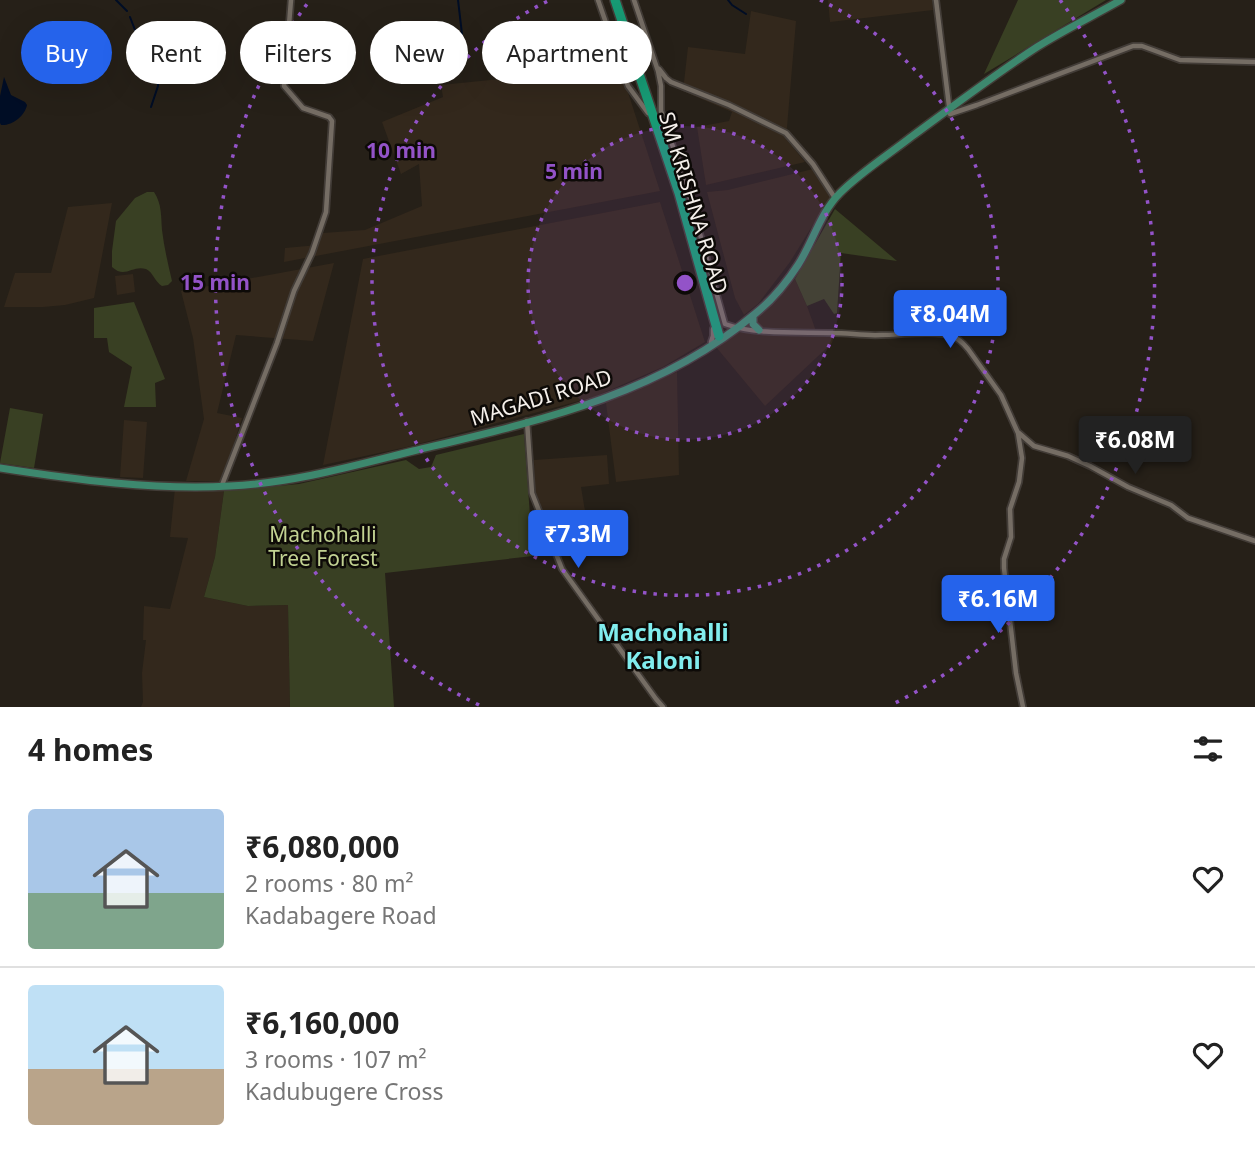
<!DOCTYPE html>
<meta charset="utf-8">
<style>
body{margin:0;font-family:"Noto Sans",sans-serif;background:#f6f6f6;color:#222;height:100vh;display:flex;flex-direction:column;font-size:26px;white-space:nowrap}
*{box-sizing:border-box;margin:0}
p{font-size:23px;color:#767676}
.icon{flex:none;width:38px;height:38px;fill:none;stroke:currentColor;stroke-width:2;stroke-linecap:round;stroke-linejoin:round}
.map{position:relative;height:707px;overflow:hidden}
.drawer{display:flex;flex-direction:column;background:#fff;flex:1}
.drawer>*{flex:none}
.hud{position:absolute;left:21px;top:21px;width:700px;height:63px;display:flex;gap:14px}
.price{position:absolute;translate:-50% -60px;padding:0 16px;border-radius:7px;background:#2563eb;color:#fff;font-size:23px;line-height:46px;filter:drop-shadow(0 2px 4px #0008)}
.price::after{content:'';position:absolute;left:50%;top:42px;width:21px;height:16px;margin-left:-10px;background:inherit;clip-path:polygon(0 0,100% 0,50% 100%)}
.price.current{background:#222;color:#fff}
ul{padding:0;list-style:none}
li{display:flex;align-items:center;gap:21px;height:175px;padding:0 28px}
li+li{border-top:2px solid #e0e0e0}
li span{display:grid;place-items:center;flex:none;width:196px;height:140px;border-radius:7px;color:#555}
li>.icon{margin-inline-start:auto}
span .icon{width:84px;height:84px;fill:#fffc;stroke-width:1}
li b{font-size:30px}
h2{display:flex;justify-content:space-between;align-items:center;height:84px;padding:0 28px;font-size:30px}
.pill{padding:0 24px;border-radius:32px;background:#fff;box-shadow:0 7px 28px #0002;font-size:24px;line-height:63px}
.pill.current{background:#2563eb;color:#fff}
.map>svg:first-child{display:block}
.built{fill:#33281c}
.green{fill:#394023}
.water{fill:#000d25}
.lines{fill:none;stroke-linecap:round;stroke-linejoin:round}
.stream{stroke:#000d25;stroke-width:2}
.minor-casing{stroke:#423c37;stroke-width:8}
.major-casing{stroke:#423c37;stroke-width:10}
.highway-casing{stroke:#423c37;stroke-width:12}
.minor{stroke:#756d64;stroke-width:4.5}
.major{stroke:#3d886e;stroke-width:7}
.highway{stroke:#179a74;stroke-width:9}
.ring{fill:none;stroke:#9353c8;stroke-width:3.5;stroke-dasharray:3.5 7}
.labels{text-anchor:middle;stroke-width:5;stroke-linejoin:round;paint-order:stroke}
.street-label{font-size:21px;fill:#f5f0eb;stroke:#0d0a07}
.park-label{font-size:21px;fill:#c2d292;stroke:#0d0a07}
.quarter-label{font-size:24px;font-weight:bold;fill:#81edee;stroke:#0d0a07}
.centre{fill:#9353c8;stroke:#0d0a07;stroke-width:3.5}
.ring-label{font-size:21px;text-anchor:middle;font-weight:bold;fill:#9353c8;stroke:#0d0a07;stroke-width:5;stroke-linejoin:round;paint-order:stroke}
</style>
<div class="map">
<svg width="1255" height="707" viewBox="0 0 1255 707">
<rect width="100%" height="100%" fill="#262018"/>
<path class="built" d="M828,0h104l1,10 -103,12z
M751,11l45,10 -10,118 19,23 -99,23 -9,-58 32,-6 3,-9 -49,-21 5,-44 57,7z
M567,39l-1,19h30l-5,-19 18,1 14,37 37,114 -376,71 1,-14 33,-3 5,-12 42,-3 57,-24 -3,-42 -18,10 -19,-52 61,-25 -2,-12 100,-10 1,-35z
M813,169l19,25 -42,68 -32,42 -14,11 -9,-17 -28,-106 21,-2z
M660,202l45,140 -42,25 -69,30 -187,50 -84,18 40,-206z
M112,203l-18,95 -29,7 -22,2h-39l11,-34h36l17,-66z
M334,263l-21,78 -77,-6 -19,78 25,5 -20,63h-36l18,-62 -11,-81 -12,-47z
M133,274l2,18 -18,3 -2,-19z
M795,279l12,27 9,25 -53,-2 -11,-9 27,-24z
M738,331l96,5 -2,7 -67,63 -49,-59z
M677,372l2,103 -63,7 -10,-79z
M124,420l23,2 -4,56 -23,-1z
M607,455l2,29 -28,3 5,30 -37,7 -14,-33 -1,-31z
M175,488l49,3 -9,66 -11,40 44,9 40,-1 2,102h-149l2,-5 -1,-29 4,-33h-3l1,-34 26,3 18,-71 -18,-1z"/>
<path class="green" d="M1018,0h88l-122,74z
M147,192h7c8,12 7,25 8,38 2,17 6,34 10,51l-4,4 -6,1c-7,-4 -9,-14 -16,-17 -14,-4 -21,10 -34,-2v-16l4,-30 19,-23z
M835,209l62,52 -56,-8 -4,60 -3,1 -10,-15 -17,7 -12,-27z
M134,302l31,77 -10,4 1,24h-32l8,-40 -23,-15 -2,-14h-13v-30z
M10,408l33,6 -9,54 -34,-5z
M524,434l9,122 -148,17 9,134h-104l-2,-102 -40,1 -44,-9 11,-40 9,-66 75,-7 107,-24 13,9 12,-2 5,-12z"/>
<path class="water" d="M4,77l7,18 14,7 2,3c-2,11 -15,21 -26,20l-1,-2v-27z"/>
<g class="lines">
<path class="stream" d="M116,0l11,11
M458,0l4,34
M728,0l4,5 14,9
M130,17l5,13 15,16 7,24 1,16 -7,21"/>
<defs>
<path id="minor" d="M598,0l30,86 20,27
M634,0l24,71 3,15v25l29,87 35,126c30,11 75,8 108,9 16,0 32,3 48,2 19,0 54,-5 70,1 7,2 13,8 17,13l33,46 17,38 4,25 -3,24 -9,27 1,28 -7,22v9l12,105 7,34
M936,0l14,114 27,-9 156,-59h9l38,14 75,2
M543,36l68,1
M637,52l7,-4h6
M659,69l7,9 5,4 58,23 57,28 27,31 22,34
M711,342l2,-6v-7
M527,421l5,72 30,76 94,130 7,8
M1019,433l15,13 34,10 22,10 38,21 43,18 17,13 67,23
M222,485l55,-142 17,-52 18,-38 14,-41 6,-91 -3,-4 -26,-9 -19,-22 7,-86"/>
<path id="major" d="M753,316v8l6,6
M0,468c76,12 154,22 230,18 63,-3 123,-20 183,-35 121,-29 245,-55 343,-138 16,-13 31,-31 42,-48 15,-23 22,-52 42,-72 21,-21 48,-38 71,-56 41,-30 83,-62 126,-90 27,-17 56,-31 84,-47"/>
<path id="highway" d="M615,0l10,30
M621 38a9 9 0 1 1 18 0a9 9 0 1 1-18 0Z
M630,47l49,146 40,143"/>
</defs>
<use href="#minor" class="minor-casing"/>
<use href="#major" class="major-casing"/>
<use href="#highway" class="highway-casing"/>
<use href="#minor" class="minor"/>
<use href="#major" class="major"/>
<use href="#highway" class="highway"/>
</g>
<circle cx="685" cy="283" r="157" fill="#9353c8" fill-opacity=".12"/>
<g class="ring">
<circle cx="685" cy="283" r="157"/>
<path d="M820 0A313 313 0 1 1 550 0"/>
<path d="M479 705A470 470 0 0 1 310 0M1060 0A470 470 0 0 1 891 705"/>
</g>
<g class="labels">
<g class="street-label">
<text transform="translate(693 203) rotate(73)" y="7">SM KRISHNA ROAD</text>
<text transform="translate(541 398) rotate(-17)" y="7">MAGADI ROAD</text>
</g>
<g class="park-label">
<text x="323" y="542">Machohalli<tspan x="323" dy="24">Tree Forest</tspan></text>
</g>
<g class="quarter-label">
<text x="663" y="641">Machohalli<tspan x="663" dy="28">Kaloni</tspan></text>
</g>
</g>
<circle cx="685" cy="283" r="10" class="centre"/>
<g class="ring-label">
<text x="401" y="158">10 min</text>
<text x="574" y="179">5 min</text>
<text x="215" y="290">15 min</text>
</g>
</svg>
<b class="price" style="left:950px;top:350px">₹8.04M</b>
<b class="price current" style="left:1135px;top:476px">₹6.08M</b>
<b class="price" style="left:578px;top:570px">₹7.3M</b>
<b class="price" style="left:998px;top:635px">₹6.16M</b>
<div class="hud">
<a class="pill current">Buy</a>
<a class="pill">Rent</a>
<a class="pill">Filters</a>
<a class="pill">New</a>
<a class="pill">Apartment</a>
</div>
</div>
<section class="drawer">
<h2>4 homes<svg class="icon" aria-label="filters" viewBox="0 0 24 24"><path d="M4 7h16M4 17h16"/><circle cx="9" cy="7" r="2"/><circle cx="15" cy="17" r="2"/></svg></h2>
<ul>
<li><span style="background:linear-gradient(#a9c7e8 60%,#7fa58c 0)"><svg class="icon" aria-label="home" viewBox="0 0 24 24"><path d="M3 11l9-7 9 7M6 9v11h12V9"/></svg></span><div><b>₹6,080,000</b><p>2 rooms · 80 m²</p><p>Kadabagere Road</p></div><svg class="icon" aria-label="heart" viewBox="0 0 24 24"><path d="M12 20l-8-8c-3-5 5-10 8-4 3-6 11-1 8 4z"/></svg></li>
<li><span style="background:linear-gradient(#bfe0f5 60%,#b9a48a 0)"><svg class="icon" aria-label="home" viewBox="0 0 24 24"><path d="M3 11l9-7 9 7M6 9v11h12V9"/></svg></span><div><b>₹6,160,000</b><p>3 rooms · 107 m²</p><p>Kadubugere Cross</p></div><svg class="icon" aria-label="heart" viewBox="0 0 24 24"><path d="M12 20l-8-8c-3-5 5-10 8-4 3-6 11-1 8 4z"/></svg></li>
</ul>
</section>
